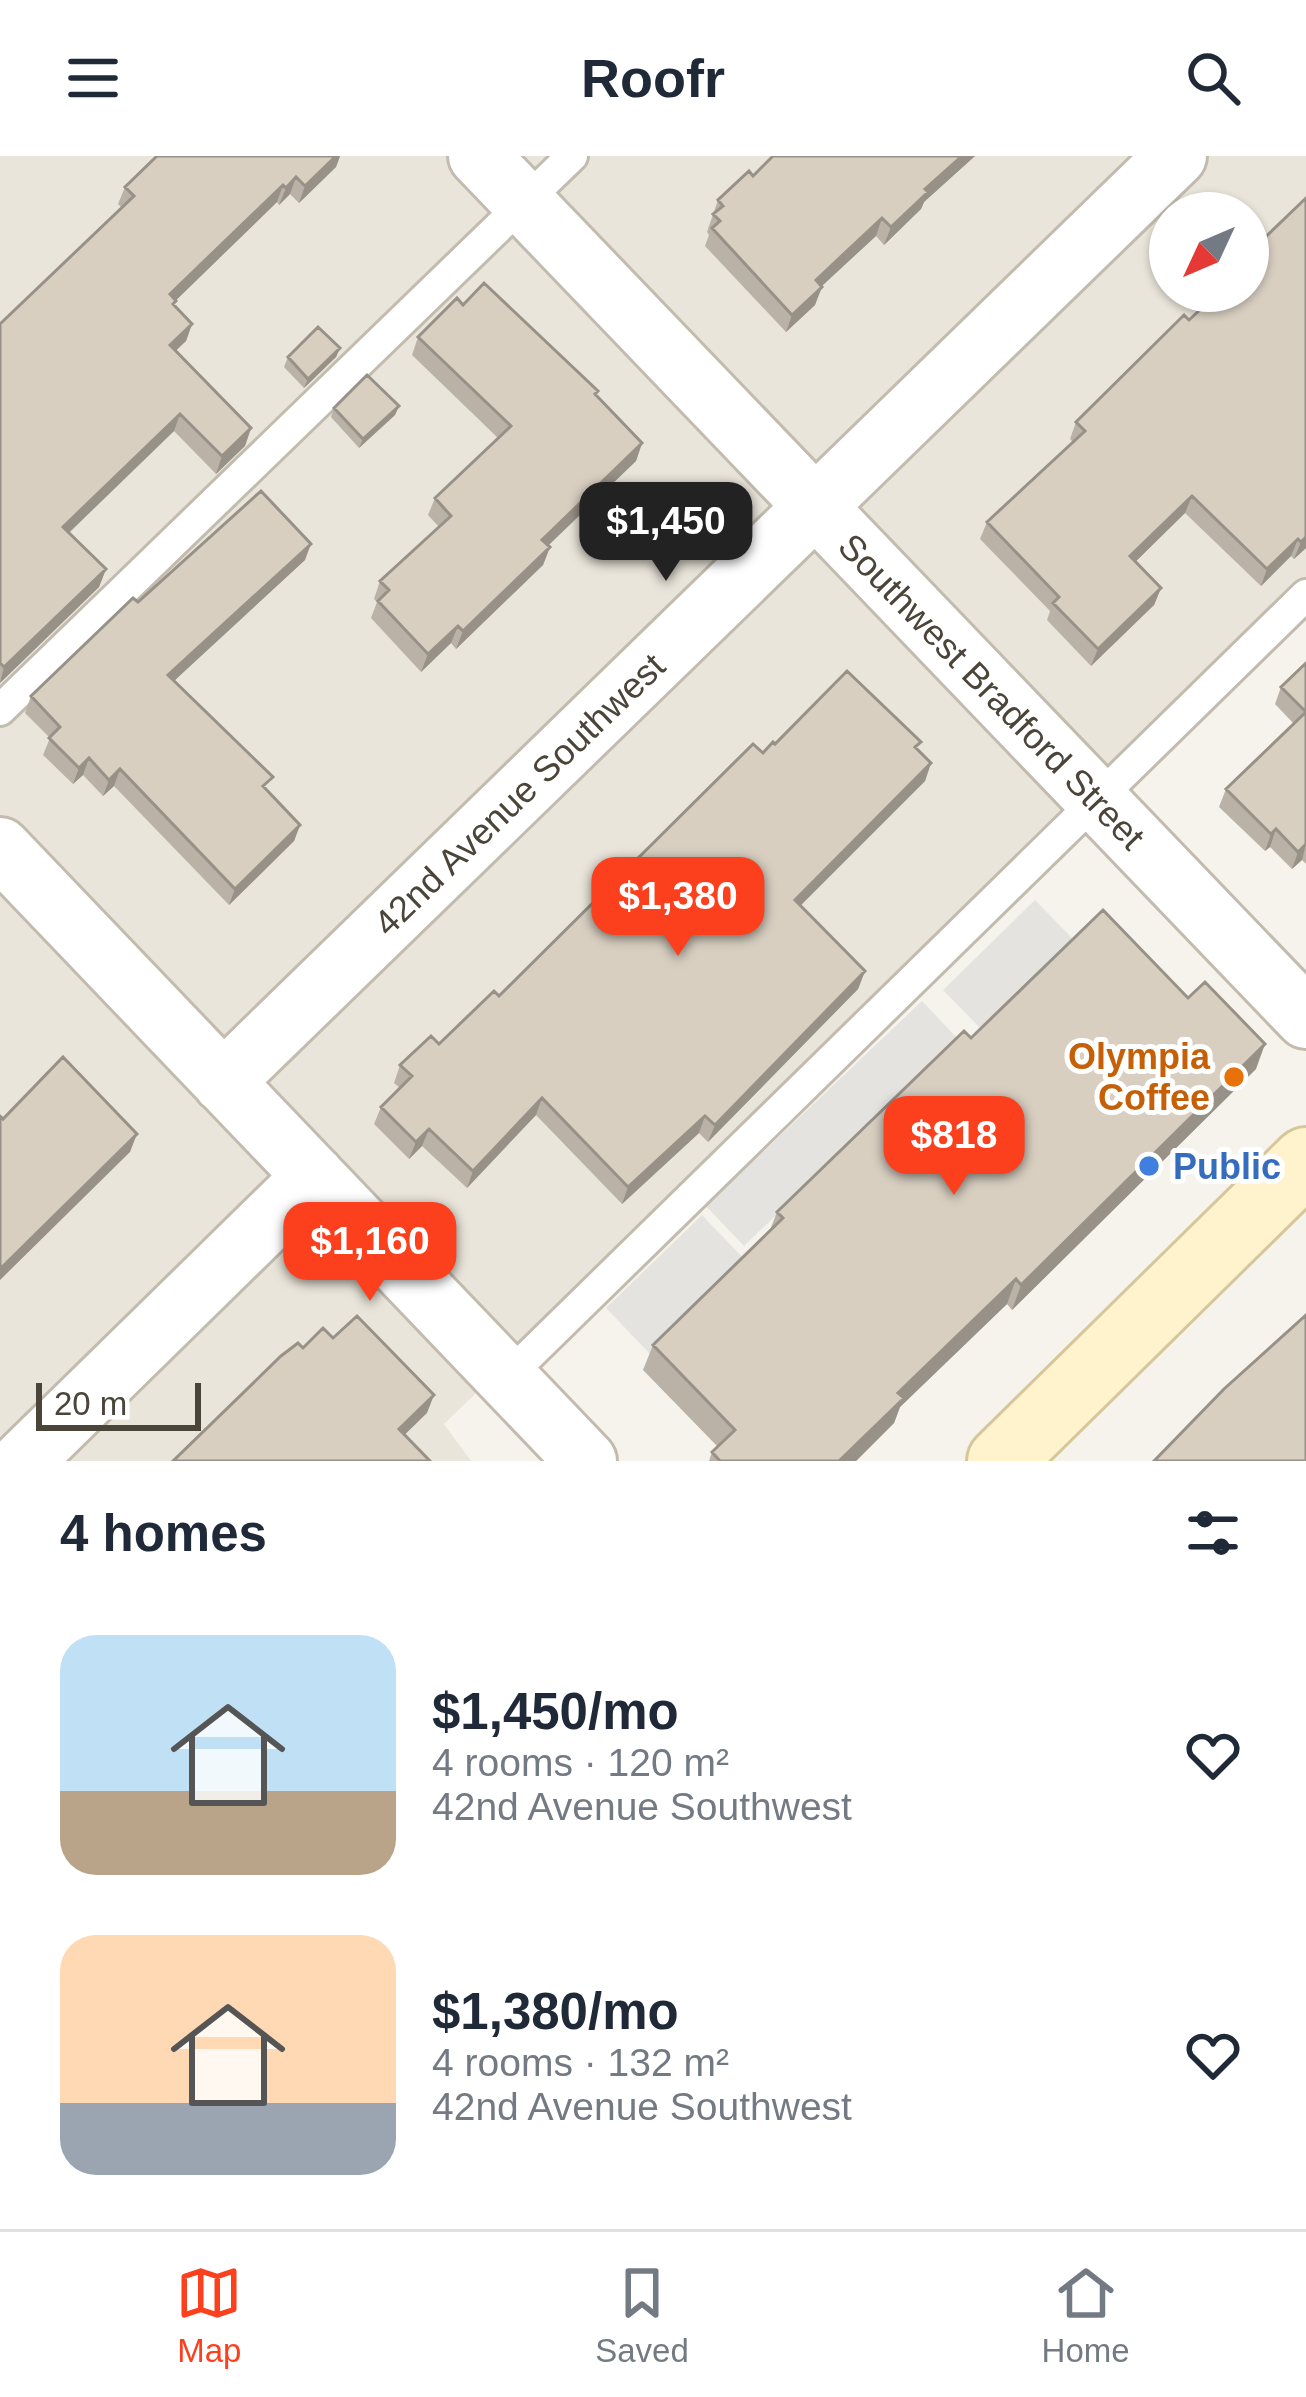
<!DOCTYPE html>
<meta charset="utf-8">
<style>
body{margin:0;font-family:Arial,sans-serif;background:#f2f2f3;color:#1f2937;height:100vh;display:flex;flex-direction:column;font-size:45px;white-space:nowrap}
*{box-sizing:border-box;margin:0}
p{font-size:39px;color:#747a83}
.icon{flex:none;width:66px;height:66px;fill:none;stroke:currentColor;stroke-width:2;stroke-linecap:round;stroke-linejoin:round}
.map{position:relative;height:1305px;overflow:hidden}
.sheet{display:flex;flex-direction:column;background:#fff;flex:1}
.sheet>*{flex:none}
.needle{width:78px;rotate:226deg}
.fabs{position:absolute;left:1149px;top:36px;display:grid;gap:24px}
.fabs a{display:grid;place-items:center;width:120px;height:120px;border-radius:50%;background:#fff;box-shadow:0 3px 9px #0004;font-size:60px}
.scale{position:absolute;left:36px;bottom:30px;width:165px;box-sizing:border-box;padding-left:12px;border:6px solid #4b4439;border-top:0;font-size:33px;line-height:42px;white-space:nowrap;color:#4b4439;-webkit-text-stroke:9px #fff;paint-order:stroke}
.price{position:absolute;translate:-50% -102px;padding:0 27px;border-radius:24px;background:#fc3f1d;color:#fff;font-size:39px;line-height:78px;filter:drop-shadow(0 3px 6px #0008)}
.price::after{content:'';position:absolute;left:50%;top:72px;width:36px;height:27px;margin-left:-18px;background:inherit;clip-path:polygon(0 0,100% 0,50% 100%)}
.price.on{background:#222;color:#fff}
ul{padding:0;list-style:none}
li{display:flex;align-items:center;gap:36px;height:300px;padding:0 60px}
li span{display:grid;place-items:center;flex:none;width:336px;height:240px;border-radius:36px;color:#555}
li>.icon{margin-inline-start:auto}
span .icon{width:144px;height:144px;fill:#fffc;stroke-width:1}
li b{font-size:51px}
h2{display:flex;justify-content:space-between;align-items:center;height:144px;padding:0 60px;font-size:51px}
header{display:flex;justify-content:space-between;align-items:center;height:156px;padding:0 60px;background:#fff;font-size:54px;font-weight:700}
.tabs{display:flex;justify-content:space-around;align-items:center;height:168px;border-top:3px solid #e0e1e3;background:#fff;font-size:33px;color:#747a83}
.tabs a{display:grid;justify-items:center;gap:6px}
.tabs .on{color:#fc3f1d}
.map>svg:first-child{display:block}
.residential{fill:#eae5da;fill-rule:evenodd}
.parking{fill:#e5e3e0}
.lines{fill:none;stroke-linecap:round;stroke-linejoin:round}
.service-casing{stroke:#c2bbae;stroke-width:36}
.minor-casing{stroke:#c2bbae;stroke-width:66}
.secondary-casing{stroke:#d6c79b;stroke-width:72}
.service{stroke:#fff;stroke-width:30}
.minor{stroke:#fff;stroke-width:60}
.secondary{stroke:#fff3cd;stroke-width:66}
.wall{fill:#bab2a6}
.shaded-wall{fill:#979187}
.building{fill:#d8cfc1;stroke:#979187;stroke-width:3}
.food-dot{fill:#e8710a;stroke:#fff;stroke-width:4.5}
.shop-dot{fill:#3f7fe0;stroke:#fff;stroke-width:4.5}
.labels{text-anchor:middle;stroke-width:10;stroke-linejoin:round;paint-order:stroke}
.street-label{font-size:36px;fill:#4b4439;stroke:#fff}
.food-label{font-size:36px;font-weight:bold;fill:#c56008;stroke:#fff;text-anchor:end}
.shop-label{font-size:36px;font-weight:bold;fill:#366cbe;stroke:#fff;text-anchor:start}
</style>
<header><svg class="icon" aria-label="menu" viewBox="0 0 24 24"><path d="M4 6h16M4 12h16M4 18h16"/></svg>Roofr<svg class="icon" aria-label="search" viewBox="0 0 24 24"><circle cx="10" cy="10" r="6"/><path d="M15 15l6 6"/></svg></header>
<div class="map">
<svg width="1306" height="1305" viewBox="0 0 1306 1305">
<rect width="100%" height="100%" fill="#f6f3ec"/>
<path class="residential" d="M0,0h1306v432l-862,836 27,37h-471zM1170,57h78v78h-78z"/>
<path class="parking" d="M1035,744l43,44 -92,90 -43,-44z
M922,845l37,39 -215,206 -38,-40z
M702,1059l46,48 -96,93 -46,-48z"/>
<g class="lines">
<defs>
<path id="service" d="M0,554l572,-554
M507,1221l799,-782"/>
<path id="minor" d="M479,0l827,862
M0,692l586,613
M223,926l953,-926
M23,1305l291,-285"/>
<path id="secondary" d="M1001,1305l305,-300"/>
</defs>
<use href="#service" class="service-casing"/>
<use href="#minor" class="minor-casing"/>
<use href="#secondary" class="secondary-casing"/>
<use href="#service" class="service"/>
<use href="#minor" class="minor"/>
<use href="#secondary" class="secondary"/>
</g>
<path class="wall" d="M157,0h183l-4,11 -37,36 -9,-9 -11,11 -2,-3 -101,98 -2,5 18,19 -6,17 -10,9 75,78 -6,18 -29,28 -42,-43 -105,102 37,36 -7,18 -99,96v-359l122,-116 -4,-4 7,-17z
M773,0h202l-51,46 -3,7 -37,36 -8,-9 -55,50 -6,19 -29,27 -81,-86 4,-11 -2,-3 11,-32 35,-24z
M1306,42v350l-12,11 -3,-3 -30,30 -76,-73 -50,49 26,26 -7,17 -63,61 -44,-46 3,-9 -70,-72 7,-17 86,-80 -3,-3 6,-17 113,-102 59,-57 5,-14z
M463,149l135,86 -1,5 45,47 -6,18 -88,85 2,1 -7,18 -87,84 -5,-6 -30,29 -50,-54 6,-16 -3,-3 6,-18 59,-54 -11,-12 7,-17 63,-60 -86,-83 6,-18z
M340,192l-4,9 -32,31 -20,-21 4,-10z
M399,250l-4,9 -36,33 -28,-31 3,-9z
M305,404l-131,121 94,110 32,34 -6,16 -65,64 -115,-119 -11,10 -20,-21 -10,9 -30,-29 7,-17 -25,-25 6,-17 107,-94z
M1306,507v201l-4,-4 -10,9 -22,-22 -5,4 -46,-44 7,-18 68,-65 -19,-20 6,-17z
M775,588l143,6 13,13 -6,18 -124,124 64,66 -7,18 -150,153 -9,-9 -77,71 -86,-89 -69,73 -45,-42 -13,13 -35,-35 7,-17 19,-19 -6,-5 6,-18 39,-21 60,-48 264,-243z
M971,882l285,31 -244,241 -5,-6 -107,103 -6,16 -38,38h-147l3,-9 6,-5 -75,-77 10,-25 117,-115 7,-18z"/>
<path class="shaded-wall" d="M336,0h4l-4,11 -37,36 6,-17z
M962,0h13l-51,46 -3,7 -37,36 7,-18 34,-38z
M296,21l-6,17 -11,11 7,-17z
M283,29l-6,17 -113,110 6,-18z
M882,62l-6,18 -67,62 7,-18z
M822,131l-7,18 -29,27 6,-17z
M192,168l-6,17 -22,21 6,-17z
M340,192l-4,9 -32,31 4,-9z
M399,250l-4,9 -36,33 4,-9z
M180,258l-6,17 -117,113 6,-17z
M251,272l-6,18 -29,28 6,-18z
M642,287l-6,18 -100,96 6,-17z
M1192,340l-7,17 -61,60 6,-17z
M1306,381v11l-12,11 7,-17z
M1298,383l-7,17 -30,30 6,-17z
M311,388l-6,16 -143,132 6,-17z
M550,391l-7,18 -87,84 7,-18z
M106,413l-7,18 -99,96 4,-16z
M1161,432l-7,17 -63,61 7,-17z
M458,470l-7,17 -30,29 7,-18z
M89,602l-6,17 -10,9 6,-16z
M931,607l-6,18 -136,136 6,-17z
M120,613l-6,17 -11,10 6,-16z
M300,669l-6,16 -65,64 6,-16z
M1276,673l-6,18 -5,4 6,-17z
M1306,688l-4,16 -10,9 6,-17z
M865,815l-7,18 -150,153 7,-17z
M1265,888l-9,25 -244,241 9,-25z
M542,942l-6,17 -69,73 6,-17z
M705,960l-6,17 -77,71 6,-17z
M429,973l-7,17 -13,13 7,-17z
M137,978l-7,18 -130,128v-11z
M1016,1123l-9,25 -107,103 -6,16 -38,38h-17l59,-68z
M434,1239l-7,18 -35,34 7,-18z"/>
<path class="building" d="M157,0h179l-31,30 -9,-9 -10,11 -3,-3 -113,109 6,7 -3,3 19,20 -22,21 81,83 -29,28 -42,-42 -117,113 43,42 -102,98 -4,-4v-339l134,-128 -9,-9z
M773,0h189l-37,33 3,3 -37,35 -9,-9 -66,62 6,7 -30,28 -80,-87 8,-7 -7,-7 10,-8 -5,-6 31,-29 4,5z
M1306,42v339l-5,5 -3,-3 -31,30 -75,-73 -62,60 31,32 -63,61 -45,-46 6,-6 -72,-75 98,-91 -9,-9 108,-107 5,5 31,-29h28v-27l10,-10 -5,-5z
M484,127l114,108 -3,3 47,49 -100,97 8,7 -87,84 -5,-5 -30,28 -50,-53 11,-11 -9,-9 71,-65 -16,-18 76,-72 -93,-89 39,-39 6,7z
M318,171l22,21 -32,31 -20,-22z
M367,219l32,31 -36,33 -29,-31z
M261,335l50,53 -143,131 105,102 -10,9 37,39 -65,64 -115,-120 -11,11 -20,-22 -10,10 -30,-30 11,-11 -29,-31 102,-98 5,4z
M1306,507v49l-25,-25z
M847,515l74,71 -6,5 16,16 -136,137 70,71 -150,154 -10,-9 -77,71 -86,-89 -69,73 -44,-42 -13,13 -35,-35 31,-31 -12,-11 31,-29 8,8 55,-53 5,5 254,-252 10,9 10,-11 2,2z
M1306,556v132l-8,8 -22,-23 -5,5 -45,-45z
M1103,754l85,88 17,-16 60,62 -244,241 -5,-6 -118,114 6,5 -65,63h-119l-8,-9 23,-22 -82,-85 130,-127 -6,-6 187,-181 7,7z
M63,901l74,77 -137,135v-153l3,3z
M1306,1159v146h-152l70,-72z
M357,1160l77,79 -35,34 31,32h-257l108,-105 17,-13 5,5 20,-20 10,10z"/>
<circle class="food-dot" cx="1234" cy="921" r="12"/>
<circle class="shop-dot" cx="1149" cy="1010" r="12"/>
<g class="labels">
<g class="street-label">
<text transform="translate(992 535) rotate(46)" y="13">Southwest Bradford Street</text>
<text transform="translate(519 638) rotate(-44)" y="13">42nd Avenue Southwest</text>
</g>
<g class="food-label">
<text x="1210" y="913">Olympia<tspan x="1210" dy="41">Coffee</tspan></text>
</g>
<g class="shop-label">
<text x="1173" y="1023">Public</text>
</g>
</g>
</svg>
<div class="fabs">
<a><svg class="needle" viewBox="-14 -14 28 28"><path d="M0-13l5 13h-10z" fill="#e53935"/><path d="M0 13l5-13h-10z" fill="#747a83"/></svg></a>
</div>
<div class="scale">20 m</div>
<b class="price on" style="left:666px;top:428px">$1,450</b>
<b class="price" style="left:678px;top:803px">$1,380</b>
<b class="price" style="left:954px;top:1042px">$818</b>
<b class="price" style="left:370px;top:1148px">$1,160</b>
</div>
<section class="sheet">
<h2>4 homes<svg class="icon" aria-label="filters" viewBox="0 0 24 24"><path d="M4 7h16M4 17h16"/><circle cx="9" cy="7" r="2"/><circle cx="15" cy="17" r="2"/></svg></h2>
<ul>
<li><span style="background:linear-gradient(#bfe0f5 65%,#b9a48a 0)"><svg class="icon" aria-label="home" viewBox="0 0 24 24"><path d="M3 11l9-7 9 7M6 9v11h12V9"/></svg></span><div><b>$1,450/mo</b><p>4 rooms · 120 m²</p><p>42nd Avenue Southwest</p></div><svg class="icon" aria-label="heart" viewBox="0 0 24 24"><path d="M12 20l-8-8c-3-5 5-10 8-4 3-6 11-1 8 4z"/></svg></li>
<li><span style="background:linear-gradient(#ffd9b3 70%,#9aa5b1 0)"><svg class="icon" aria-label="home" viewBox="0 0 24 24"><path d="M3 11l9-7 9 7M6 9v11h12V9"/></svg></span><div><b>$1,380/mo</b><p>4 rooms · 132 m²</p><p>42nd Avenue Southwest</p></div><svg class="icon" aria-label="heart" viewBox="0 0 24 24"><path d="M12 20l-8-8c-3-5 5-10 8-4 3-6 11-1 8 4z"/></svg></li>
</ul>
</section>
<nav class="tabs">
<a class="on"><svg class="icon" aria-label="map" viewBox="0 0 24 24"><path d="M3 6l6-2 6 2 6-2v14l-6 2-6-2-6 2zM9 4v14M15 6v14"/></svg>Map</a>
<a><svg class="icon" aria-label="saved" viewBox="0 0 24 24"><path d="M7 4h10v16l-5-4-5 4z"/></svg>Saved</a>
<a><svg class="icon" aria-label="home" viewBox="0 0 24 24"><path d="M3 11l9-7 9 7M6 9v11h12V9"/></svg>Home</a>
</nav>
